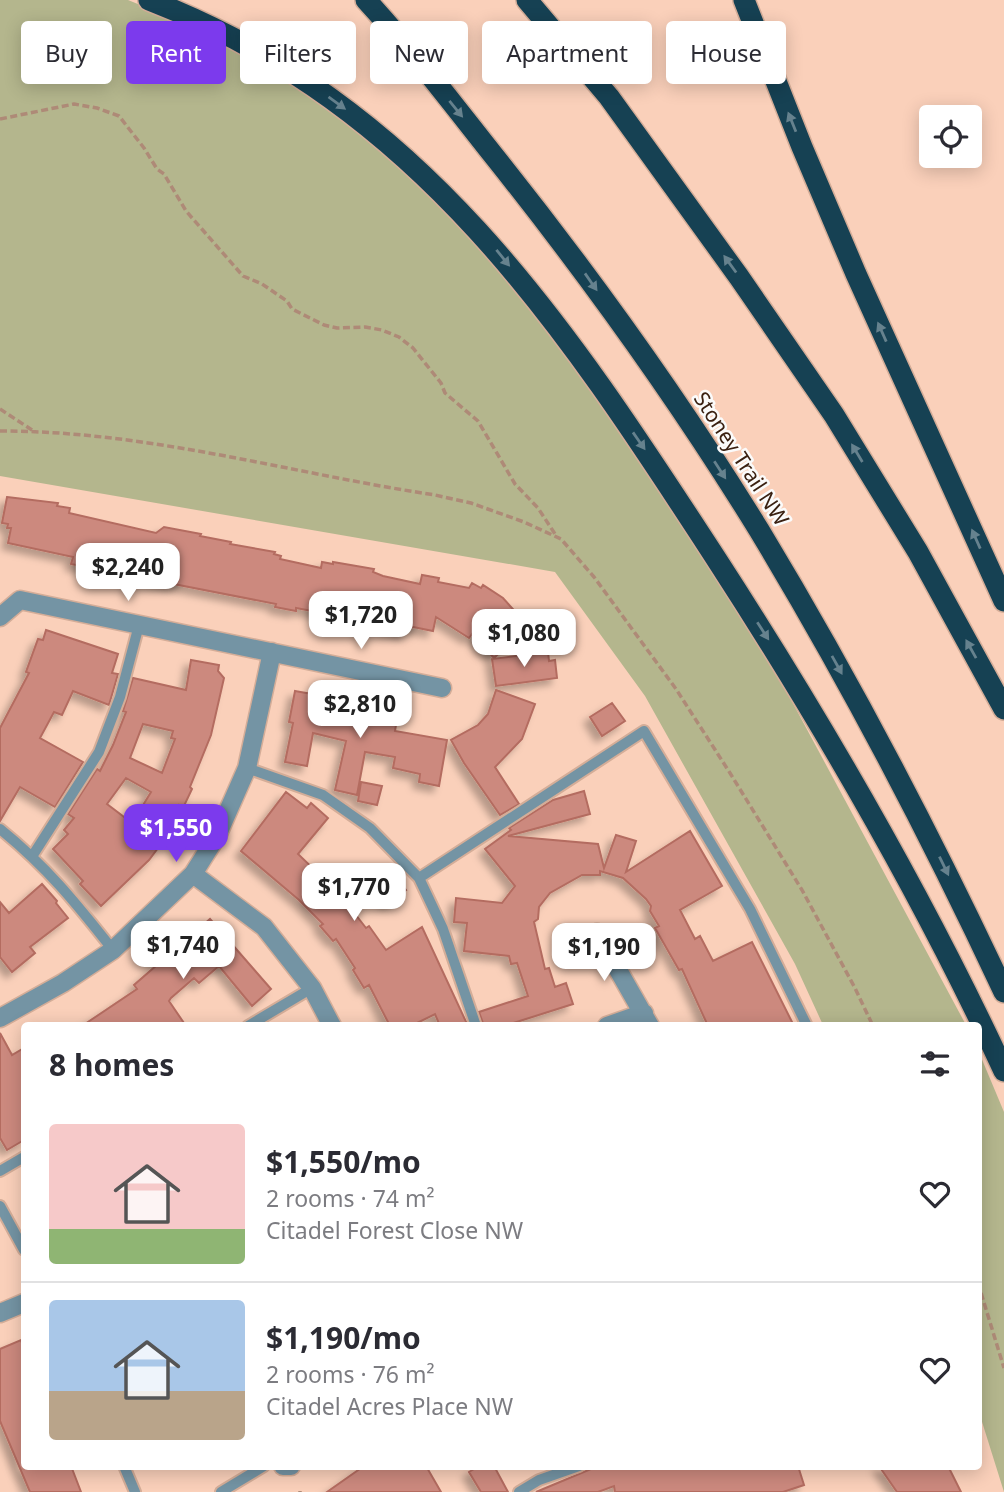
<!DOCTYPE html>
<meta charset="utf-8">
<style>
body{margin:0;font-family:"Noto Sans",sans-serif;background:#f2f2f3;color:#2b2b33;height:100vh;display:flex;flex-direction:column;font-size:26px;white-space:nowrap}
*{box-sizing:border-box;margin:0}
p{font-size:23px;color:#7c7c81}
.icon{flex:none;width:38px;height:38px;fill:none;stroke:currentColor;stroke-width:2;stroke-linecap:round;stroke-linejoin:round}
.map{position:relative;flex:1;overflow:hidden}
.details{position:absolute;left:21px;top:1022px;width:961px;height:448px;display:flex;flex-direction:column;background:#fff;border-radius:7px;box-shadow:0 4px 18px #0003}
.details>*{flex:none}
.top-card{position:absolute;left:21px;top:21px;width:962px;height:63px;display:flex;gap:14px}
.controls{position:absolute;left:919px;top:105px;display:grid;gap:14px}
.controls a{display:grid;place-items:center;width:63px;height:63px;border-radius:7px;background:#fff;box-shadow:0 4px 18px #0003;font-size:35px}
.price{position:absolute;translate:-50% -60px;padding:0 16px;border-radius:14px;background:#fff;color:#222;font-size:23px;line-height:46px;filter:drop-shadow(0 2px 4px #0008)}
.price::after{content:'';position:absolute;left:50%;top:42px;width:21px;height:16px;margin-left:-10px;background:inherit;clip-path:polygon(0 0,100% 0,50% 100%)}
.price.active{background:#7c3aed;color:#fff}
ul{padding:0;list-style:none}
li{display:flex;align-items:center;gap:21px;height:175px;padding:0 28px}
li+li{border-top:2px solid #e1e1e2}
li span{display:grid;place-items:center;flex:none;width:196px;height:140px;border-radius:7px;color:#555}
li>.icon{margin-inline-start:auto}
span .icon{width:84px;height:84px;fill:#fffc;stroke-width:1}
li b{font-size:30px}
h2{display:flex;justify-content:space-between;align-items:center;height:84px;padding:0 28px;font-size:30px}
.chip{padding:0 24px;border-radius:7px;background:#fff;box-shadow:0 4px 18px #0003;font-size:24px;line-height:63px}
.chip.active{background:#7c3aed;color:#fff}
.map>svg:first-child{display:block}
.green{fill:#b4b68d}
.building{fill:#cc897e;stroke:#b46c61;stroke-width:2;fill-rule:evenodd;filter:url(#shadow)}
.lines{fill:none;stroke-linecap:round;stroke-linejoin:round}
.service-casing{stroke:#d4ad98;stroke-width:14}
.minor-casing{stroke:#d4ad98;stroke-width:21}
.motorway-casing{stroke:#d4ad98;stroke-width:24}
.path{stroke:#ae8a77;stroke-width:3.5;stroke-dasharray:7 3.5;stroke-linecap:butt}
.service{stroke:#7494a4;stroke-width:10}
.minor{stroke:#7494a4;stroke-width:18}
.motorway{stroke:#164153;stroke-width:21}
.oneway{fill:#66828e}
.labels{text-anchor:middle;stroke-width:5;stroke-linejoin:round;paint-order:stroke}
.street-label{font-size:21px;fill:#3b2112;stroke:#fbfbfb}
</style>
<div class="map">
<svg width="1004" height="1492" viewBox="0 0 1004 1492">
<defs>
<filter id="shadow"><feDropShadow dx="-6" dy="6" stdDeviation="3.5" flood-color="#0004"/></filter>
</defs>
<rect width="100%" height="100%" fill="#fad0ba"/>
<path class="green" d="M0,0h128l101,41 117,75 87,79 87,94 99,140 142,215 205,381h-143l-28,-61 -150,-268 -90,-124 -555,-96z
M978,1050l26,62v380l-26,-83z"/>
<path class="building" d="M7,497l51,6 -1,3 13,2 -1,5 87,20 8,-6 37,7 -1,2 31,6 -1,2 45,8 -1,2 7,2 -1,3 41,9 1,-6 11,2v-2l41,7 -1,3 10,4 37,8 2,-9 17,3 -1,4 31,6 3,-5 9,5 2,-3 20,13 25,28 -34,32 -22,-24 -3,4 -33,-21 -3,14 -25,-5 -2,7 -62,-14v-2l-48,-9v3l-21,-4 1,-3 -205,-40 2,-7 -65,-14 3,-15h-4l1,-4 -6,-1z
M46,630l72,24 -6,19 6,1 -9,31 -36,-14 -11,24 -8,-3 -14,26 43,24 -28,45 -35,-20 -20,34v-93l29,-55 -3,-1 12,-33 5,1z
M548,652l1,9 6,-1 2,18 -61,8 -4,-27z
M191,660l28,5 -1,6 6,7 -13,57 -21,52 2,2 -9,19 -4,-3 -22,36 4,3 -12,16 -48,46 -21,-22 3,-3 -30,-32 15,-15 -4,-4 10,-12 -6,-4 29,-45 3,2 13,-26 13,-33 -3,-1 10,-33 53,12zM143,724l30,7 -2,7 4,1 -13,34 -32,-15zM126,778l25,14 -19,31 -25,-19z
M496,690l39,14 -13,35 -27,28 24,37 -19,11 -36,-52 -13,-23 27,-15 10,-11z
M295,691l51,9 -1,5 27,5 -2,10 26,5 -1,6 52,9 -8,46 -20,-4 1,-8 -27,-6 2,-11 -30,-5 -8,43 -22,-5 11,-49 -33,-8 -6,33 -22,-4 8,-39 -4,-1z
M612,703l13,18 -23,15 -12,-19z
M361,782l21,4 -5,19 -19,-4z
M584,791l6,23 -82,22 90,8 6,24 12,-33 20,6 -10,31 64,-41 32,55 -42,24 15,29 5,-3 13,25 39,-19 42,84h-86l-26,-57 -3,1 -24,-42 4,-2 -9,-15 1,-5 -5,-7 -23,-21 -23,-7v4h-18l-32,18 -11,14 -1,12 -4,3 11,47 4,-1 6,19 11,-4 7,21 -69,22h-20l-5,-14 49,-16 -11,-33 -6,1 -2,-8 -45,-5 3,-28 -13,-1 2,-24 46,5 13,-17 -30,-37 26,-19 -2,-2 44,-28z
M286,792l21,16 4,-5 17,15 -30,36 27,26 14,-12 16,16 -13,13 24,31 3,-2 17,24 36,-23 46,99h-28l-5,-12 -24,12h-21l-21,-41 -5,3 -11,-18 2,-2 -19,-29 -3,2 -13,-15 3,-2 -24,-24 -58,-49z
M390,870l16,20 -18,13 -15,-19z
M42,884l15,17 -1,2 12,15 -38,29 5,6 -23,19 -12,-15v-55l9,11z
M210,919l61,70 -19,17 -33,-40 -20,17 -5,-5 -23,20 -2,3 17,25h-104l55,-37 -3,-4z
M0,1033l12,22 12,-7v92l-17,10 -7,-12z
M21,1340l3,9v117h47l10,26h-51l-30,-71v-72z
M364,1466h62l15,26h-114z
M479,1466h15l14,26h-27l-12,-20z
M598,1466h200l6,19 -21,7h-168l-1,-6 -16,6h-62z
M879,1466h69l13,26h-64z"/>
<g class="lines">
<defs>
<path id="service" d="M247,768l76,27 47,33 49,50 24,51 33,97
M0,829c47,38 76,74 113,121
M33,855l66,-103 21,-55 19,-72
M419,878l225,-147 106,178 57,117
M248,1026l64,-38
M0,1171l24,-14
M0,1206l24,44
M124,1466l11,26
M221,1492l43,-26
M519,1492l20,-12 40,-14"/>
<path id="minor" d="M0,617l20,-17 422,88
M193,874l71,53 48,61 20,38
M597,933l53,93
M0,1018l63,-35 50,-33 80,-76 24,-38 30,-68 25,-116
M607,1026l37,-13
M0,1313l24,-10
M283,1466h8"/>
<path id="motorway" d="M149,0c272,105 414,323 566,557 107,165 206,335 289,514
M366,0c45,49 86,103 128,156 95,119 185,244 265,374 90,149 171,304 245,462
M527,0l82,97 130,180 95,138 84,137 86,157
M744,0l58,147 54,127 148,327"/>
</defs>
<use href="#service" class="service-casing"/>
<use href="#minor" class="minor-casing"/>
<use href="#motorway" class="motorway-casing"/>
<path class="path" d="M0,119l74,-15 23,4 22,8 25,32 13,21 7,5 22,37 57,65 19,8 25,17 5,8 32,16 13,3 28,-1 17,3 17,7 14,11 28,35 4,10 33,28 37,63 23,24 17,26
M0,409l32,21
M0,431c149,0 289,42 435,64l36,8 53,19 37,17 33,38 82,112 54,84 72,117 53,98 18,38
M978,1283l26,85
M300,1491v1"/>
<use href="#service" class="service"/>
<use href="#minor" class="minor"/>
<use href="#motorway" class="motorway"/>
</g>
<defs><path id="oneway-solid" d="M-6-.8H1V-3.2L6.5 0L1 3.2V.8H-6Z" transform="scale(1.75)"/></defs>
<g class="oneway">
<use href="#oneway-solid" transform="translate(337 103) rotate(36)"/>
<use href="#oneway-solid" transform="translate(456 109) rotate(51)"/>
<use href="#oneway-solid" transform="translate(792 122) rotate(-112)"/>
<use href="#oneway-solid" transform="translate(503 258) rotate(51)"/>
<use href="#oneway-solid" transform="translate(730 264) rotate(-126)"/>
<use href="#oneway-solid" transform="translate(591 282) rotate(55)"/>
<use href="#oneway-solid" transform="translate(882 332) rotate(-114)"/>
<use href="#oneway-solid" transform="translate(639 441) rotate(55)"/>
<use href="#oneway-solid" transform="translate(857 453) rotate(-121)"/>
<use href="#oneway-solid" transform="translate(720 470) rotate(57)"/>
<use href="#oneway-solid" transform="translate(976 539) rotate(-114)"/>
<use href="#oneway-solid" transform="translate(763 631) rotate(57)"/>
<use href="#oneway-solid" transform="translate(971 649) rotate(-119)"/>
<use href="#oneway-solid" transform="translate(837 665) rotate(61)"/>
<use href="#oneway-solid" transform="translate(944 866) rotate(64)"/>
</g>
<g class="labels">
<g class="street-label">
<text transform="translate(741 459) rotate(57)" y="7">Stoney Trail NW</text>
</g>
</g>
</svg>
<div class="controls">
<a><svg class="icon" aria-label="locate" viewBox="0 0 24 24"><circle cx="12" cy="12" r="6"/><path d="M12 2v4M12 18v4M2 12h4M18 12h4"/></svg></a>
</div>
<b class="price" style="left:128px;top:603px">$2,240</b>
<b class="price" style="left:361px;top:651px">$1,720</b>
<b class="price" style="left:524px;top:669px">$1,080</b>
<b class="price" style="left:360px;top:740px">$2,810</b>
<b class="price active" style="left:176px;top:864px">$1,550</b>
<b class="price" style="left:354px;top:923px">$1,770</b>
<b class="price" style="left:183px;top:981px">$1,740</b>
<b class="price" style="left:604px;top:983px">$1,190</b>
<div class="top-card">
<a class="chip">Buy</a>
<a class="chip active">Rent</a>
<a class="chip">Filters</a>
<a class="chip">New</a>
<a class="chip">Apartment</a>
<a class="chip">House</a>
</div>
<section class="details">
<h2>8 homes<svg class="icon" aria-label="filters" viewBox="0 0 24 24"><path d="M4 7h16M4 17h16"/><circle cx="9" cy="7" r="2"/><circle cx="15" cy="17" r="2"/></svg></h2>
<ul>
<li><span style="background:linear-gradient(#f6c9c9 75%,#8fb573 0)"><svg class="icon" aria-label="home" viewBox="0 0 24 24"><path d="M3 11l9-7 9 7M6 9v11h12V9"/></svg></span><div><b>$1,550/mo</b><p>2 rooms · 74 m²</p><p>Citadel Forest Close NW</p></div><svg class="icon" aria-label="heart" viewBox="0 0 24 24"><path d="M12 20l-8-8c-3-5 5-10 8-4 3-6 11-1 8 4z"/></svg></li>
<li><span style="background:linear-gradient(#a9c7e8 65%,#b9a48a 0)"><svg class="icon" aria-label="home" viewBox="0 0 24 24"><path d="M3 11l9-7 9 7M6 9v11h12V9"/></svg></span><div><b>$1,190/mo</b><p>2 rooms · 76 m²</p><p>Citadel Acres Place NW</p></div><svg class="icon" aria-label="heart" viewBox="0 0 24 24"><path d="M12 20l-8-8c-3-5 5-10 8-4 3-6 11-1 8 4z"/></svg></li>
</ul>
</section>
</div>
